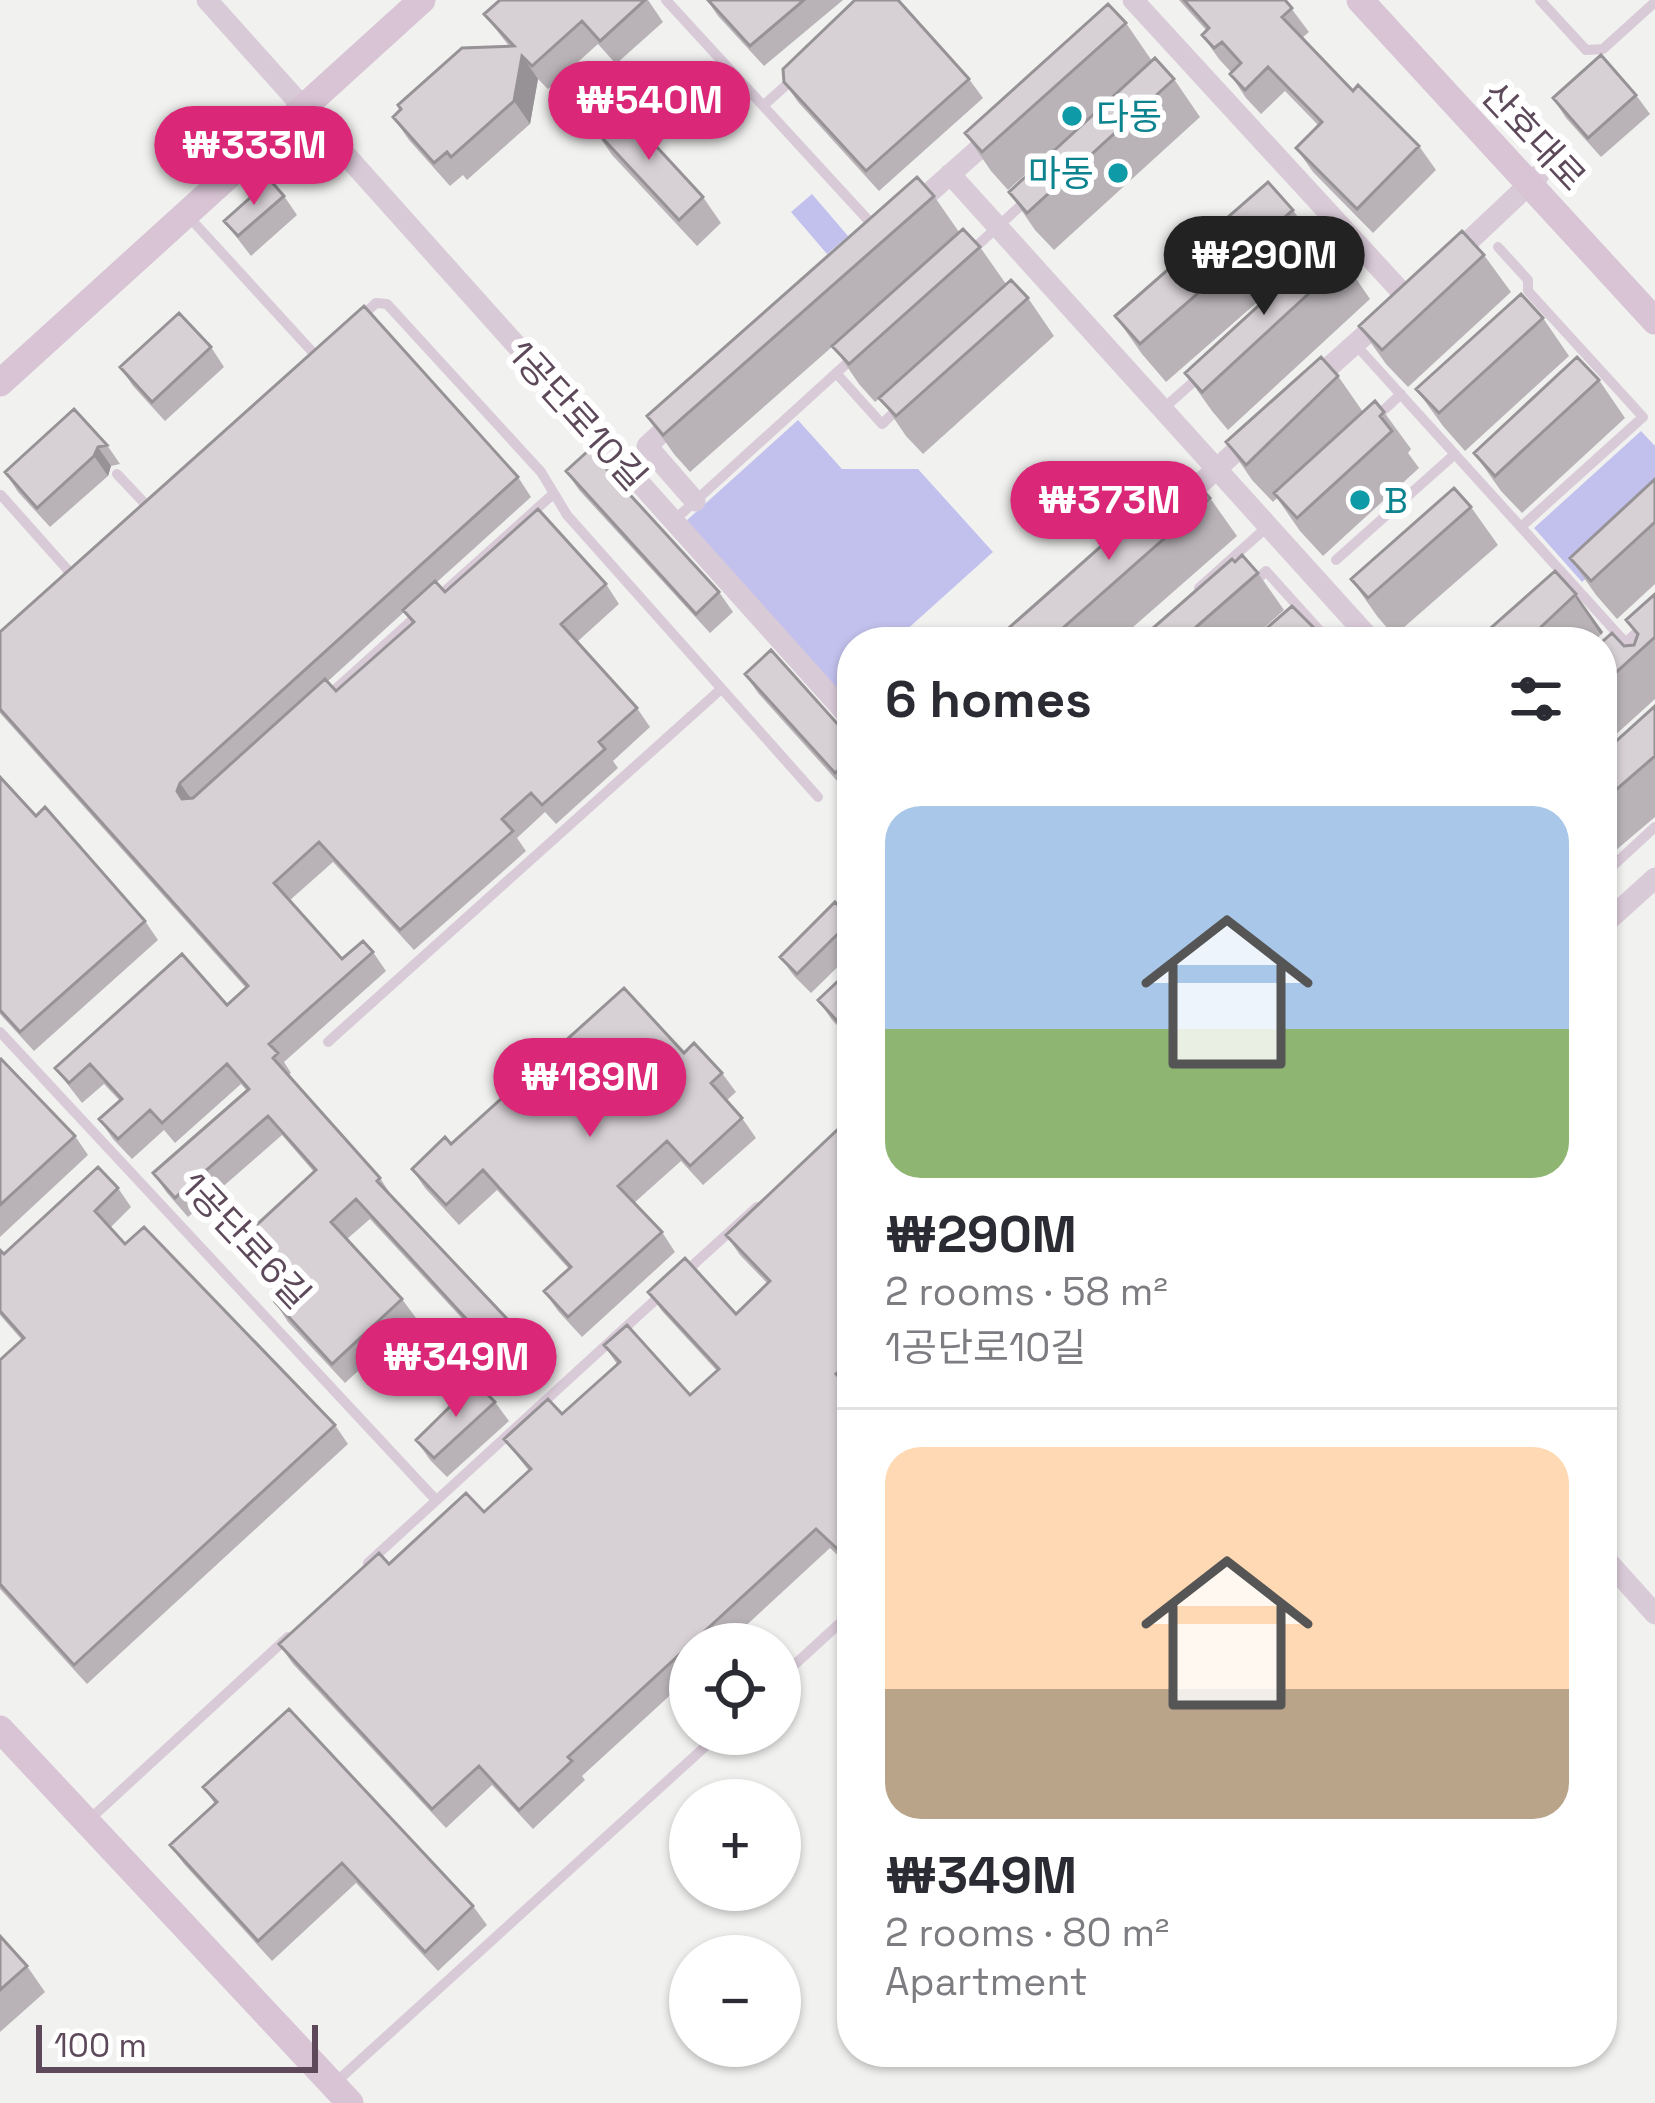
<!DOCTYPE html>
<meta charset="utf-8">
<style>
body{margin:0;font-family:"Space Grotesk","Noto Sans KR",sans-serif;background:#f7f7f7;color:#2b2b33;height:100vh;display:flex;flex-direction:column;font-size:45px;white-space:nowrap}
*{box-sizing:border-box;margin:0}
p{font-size:39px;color:#7c7c81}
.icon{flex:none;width:66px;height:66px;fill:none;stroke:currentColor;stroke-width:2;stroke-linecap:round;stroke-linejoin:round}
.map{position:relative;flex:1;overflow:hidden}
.side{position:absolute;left:837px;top:627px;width:780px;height:1440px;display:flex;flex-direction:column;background:#fff;border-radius:48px;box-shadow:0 3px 9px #0004}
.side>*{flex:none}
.tools{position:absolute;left:669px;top:1623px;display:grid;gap:24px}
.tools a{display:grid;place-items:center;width:132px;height:132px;border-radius:50%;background:#fff;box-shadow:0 3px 9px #0004;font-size:60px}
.scale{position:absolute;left:36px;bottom:30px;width:282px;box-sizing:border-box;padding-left:12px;border:6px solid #5d495a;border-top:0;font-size:33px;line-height:42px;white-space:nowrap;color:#5d495a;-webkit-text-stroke:9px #fff;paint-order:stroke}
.price{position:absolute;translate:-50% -102px;padding:0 27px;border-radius:42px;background:#db2777;color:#fff;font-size:39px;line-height:78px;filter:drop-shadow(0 3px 6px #0008)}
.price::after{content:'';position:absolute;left:50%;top:72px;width:36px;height:27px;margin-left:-18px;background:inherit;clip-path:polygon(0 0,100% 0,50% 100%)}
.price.active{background:#222;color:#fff}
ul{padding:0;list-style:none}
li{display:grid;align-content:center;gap:24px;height:636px;padding:0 48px}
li+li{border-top:3px solid #e1e1e2}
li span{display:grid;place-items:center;height:372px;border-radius:36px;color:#555}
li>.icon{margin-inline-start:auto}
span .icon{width:216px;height:216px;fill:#fffc;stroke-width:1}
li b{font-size:51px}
h2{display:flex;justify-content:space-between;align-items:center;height:144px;padding:0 48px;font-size:51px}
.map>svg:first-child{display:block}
.green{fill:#c2c1ed}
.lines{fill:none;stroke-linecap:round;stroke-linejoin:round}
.lane{stroke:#d9cad8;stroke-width:10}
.street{stroke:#d9cad8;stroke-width:21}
.secondary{stroke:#d8c4d5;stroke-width:27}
.wall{fill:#b9b3b7;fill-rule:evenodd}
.shaded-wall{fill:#969295}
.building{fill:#d7d0d5;stroke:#969295;stroke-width:3}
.culture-dot{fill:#0f9aa8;stroke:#fff;stroke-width:4.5}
.labels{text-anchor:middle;stroke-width:12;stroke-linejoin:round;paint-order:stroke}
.culture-label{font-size:36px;fill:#0d838f;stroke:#fff;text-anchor:start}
.street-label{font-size:36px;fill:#5d495a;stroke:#fff}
</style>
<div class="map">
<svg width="1655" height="2103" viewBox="0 0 1655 2103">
<rect width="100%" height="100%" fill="#f1f2f0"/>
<path class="green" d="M812,194l36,42 -21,18 -36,-42z
M798,420l44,49h76l75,83 -100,90h-41v37l-13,12 -153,-170z
M1641,431l14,15v70l-73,66 -48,-54z"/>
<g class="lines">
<path class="lane" d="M666,0l202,220
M1540,0l46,50 17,-1 52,-47
M764,105l29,-26
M189,217l128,140
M1498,247l30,33v11l115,126 -122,110
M968,254l61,-56
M359,319l17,-16 11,1 154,168 26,43 251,282
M1355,344l280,309
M836,373l46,51 18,-17
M1163,409l38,-34
M1373,420l28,-26
M117,474l32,34
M1,495l73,82
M681,514l175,-159
M1336,560l119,-106
M1251,585l15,-14 64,71
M1199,588l69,-62
M435,600l117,-105
M1602,664l53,-48
M328,696l93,-84
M1602,871l2,3 51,-47
M0,1032l436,468
M328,1042l392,-352
M682,1275l75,-68
M368,1563l296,-271
M780,1678l72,-66
M90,1819l198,-182
M335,2083l384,-349"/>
<path class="street" d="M207,0l645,720
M1133,0l274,298
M950,174l423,468
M910,210l89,-79
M1452,257l87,-82
M1309,385l75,-67
M681,415l-34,31 48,55
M1180,502l75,-68
M1602,926l53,-48
M1602,1555l53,59"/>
<path class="secondary" d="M1360,0l295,321
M0,383l422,-383
M0,1729l350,374"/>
</g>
<path class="wall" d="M500,0h148l15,22 -47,42 -18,-20 -50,45 -10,-10 -8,45 -63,56 -4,-5 -13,11 -41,-46 -16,-23 116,-71 -25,-32z
M707,0h136l-79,66 -46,-50z
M1179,0h106l24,32 -7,6 51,53 66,55 17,24 -63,63 -60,-61 -17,-24 22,-23 -33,-34 -24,23 -15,-16 -16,-24 1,-2 -12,-13 -17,-24 5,-4z
M1126,23l26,38 22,18 26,38 -146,133 -19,-20 -26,-38 141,-129 -142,127 -17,-19 -26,-38z
M969,79l14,19 -104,93 -81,-89 -14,-20z
M1636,95l14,19 -49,43 -35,-39 -13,-20z
M594,129l109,68 18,26 -24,23 -85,-91z
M284,196l13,19 -46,41 -27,-35z
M934,196l25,36 21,15 26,37 22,14 26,38 -131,118 -17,-18 -26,-38 -5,4 -16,-18 -26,-38 -143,126 -16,-18 -27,-38z
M1293,210l26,38 -153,134 -24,-28 -27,-38z
M1484,255l27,37 -103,95 -22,-23 -27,-38z
M1344,261l26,38 -142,131 -16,-19 -27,-38z
M1543,318l26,38 -104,95 -22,-25 -27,-37z
M211,347l13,20 -59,54 -32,-35 -13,-19z
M1338,376l25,36h21l27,37 -3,4 11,15 -96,88 -23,-25 -23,-33 -4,4 -21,-22 -26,-38z
M1599,380l26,38 -103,95 -21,-22 -27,-38z
M107,445l13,19 -9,2 -3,10 -58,51 -32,-35 -13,-20z
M566,471l153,121 14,20 -23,21 -131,-143z
M518,477l13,20 -94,85 8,10 161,-8 13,20 -42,38 60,66 13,19 -37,34 5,7 -62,56 -11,-12 -28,26 9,13 -112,99 -81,-88 -44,39 53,58 31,-7 13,19 -102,91 7,11 -3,2 92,103 13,20 134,142 13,20 -21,20 -149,-161 -23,20 55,60 14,19 -71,65 -57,-61 -13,-20 5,-4 -31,-34 -14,-19 79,-73 -32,-37 -94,82 -21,-24 -14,-20 94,-82 -6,-7 -66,59 -11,-13 -32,29 -19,-20 -14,-20 21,-18 -16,-17 -22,19 -27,-35 172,-63 19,-17 -246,-275v-81zM404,612l8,11 -76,68 -9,-9z
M1655,479v105l-38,35 -21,-24 -26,-37z
M1210,498l27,38 -121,106h-123z
M1471,507l27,38 -104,91 -17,-20 -26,-37z
M1235,562l23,11 26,37 -36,32h-111z
M1555,571l48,61 -9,10h-119z
M1655,594v105l-53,48v-105l22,4 10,-1 3,-9 -11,-16z
M1317,631l8,11h-74z
M745,674l107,66v49l-4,4 -90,-100z
M1655,706v111l-46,39 -7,-8v-94z
M0,777l36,39 109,105 13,19 -124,111 -34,-37z
M852,919v34l-41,40 -17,-17 -14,-19z
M852,968v73l-20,-21 -14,-20z
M684,1053l38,20 14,19 -10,9 16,17 14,20 -53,47 -22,-24 -47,42 28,29 13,20 -93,85 -24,-26 -14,-20 25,-22 -72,-79 -38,35 -34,-37 -13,-19 39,-25z
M0,1060l75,76 13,19 -88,82z
M852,1116v453l-22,-21 -104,96h-36v33l-108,99 3,4 -52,49 -41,-44 -46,43 -153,-164 -14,-20 110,-80 95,-52 45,-41 -25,-32 58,-25 55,-50 -13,-19 86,50 27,-24 -55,-60 -14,-19 88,22 32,-30 -28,-29 -14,-20z
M118,1188l13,19 -21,21 15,16 210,181 13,19 -261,240 -87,-95v-229l22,-20 -22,-25v-65l4,4z
M495,1402l14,19 -62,56 -17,-17 -14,-20z
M203,1787l270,119 14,19 -49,46 -82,-88 -84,78 -88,-97 -14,-19 45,-41z
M0,1936l27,30 18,26 -45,40z"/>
<path class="shaded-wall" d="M522,56l16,23 -8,45 -16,-23z
M98,447l13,19 -3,10 -14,-20z
M1576,594l27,38 -2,3 -26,-38z
M180,783l14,20 -4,8 -13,-20z"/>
<path class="building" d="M500,0h145l-45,41 -18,-20 -50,45 -10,-10 -8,45 -63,56 -4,-5 -13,11 -41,-46 8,-8 -3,-4 64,-57 52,-2 -30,-32z
M708,0h96l-54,46z
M855,0h43l71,79 -103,92 -82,-89 -1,-13z
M1184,0h101l7,8 -10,9 71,74 5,-6 61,61 -62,63 -61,-61 26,-26 -54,-55 -23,23 -15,-16 11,-11 -19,-21 -8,6 -12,-13 7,-7z
M1108,4l18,19 -144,129 -17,-19z
M1601,55l35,40 -48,43 -35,-40z
M1155,58l19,21 -147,134 -18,-21z
M619,106l84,91 -24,23 -85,-91z
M917,177l17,19 -271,239 -16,-19z
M270,180l14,16 -46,40 -14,-15z
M1268,182l25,28 -153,134 -25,-28z
M963,229l17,18 -131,117 -17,-18z
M1462,231l22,24 -102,95 -23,-24z
M1327,243l17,18 -142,131 -17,-19z
M1011,280l17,18 -132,118 -17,-18z
M1521,294l22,24 -104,95 -23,-24z
M364,306l154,171 -338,306 -3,8 5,8 11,-1 132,-119 11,12 78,-69 -11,-12 32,-29 10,11 93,-83 68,75 -45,40 76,84 -38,34 6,7 -63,56 -11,-12 -29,26 11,12 -113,99 -81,-88 -45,41 68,76 21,-18 10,11 -104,92 9,9 -5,5 107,120 -3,3 150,159 -22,21 -149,-162 -25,23 71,77 -70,65 -57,-62 7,-6 -47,-51 81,-75 -48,-54 -93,82 -22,-25 96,-84 -22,-25 -65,59 -12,-13 -32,29 -19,-20 23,-20 -32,-35 -21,19 -14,-15 127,-114 45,51 21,-19 -248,-277v-77z
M179,313l32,34 -59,55 -32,-35z
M1321,357l17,19 -92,89 -20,-23z
M1577,357l22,23 -104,96 -21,-23z
M1375,401l9,11 -4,4 12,15 -95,87 -23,-25z
M74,409l33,36 -9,2 -4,9 -57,52 -32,-36z
M589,450l130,142 -23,22 -130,-143z
M1186,471l24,27 -163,144h-54z
M1655,479v43l-64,59 -21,-23z
M1454,488l17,19 -103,91 -17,-19z
M1242,555l16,18 -79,69h-42l95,-83 3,3z
M1555,571l21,23 -51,48h-50z
M1655,594v43l-53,48v-43l10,-9 12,13 10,-1 4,-11 -12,-14z
M1292,606l25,25 -13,11h-53z
M771,650l81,90v18l-17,15 -90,-99z
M1655,706v50l-53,46v-48z
M0,777l36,39 9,-9 100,114 -125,111 -20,-22z
M835,902l17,18 -55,54 -17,-17z
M852,968v69l-34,-37z
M624,988l60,65 10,-10 28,30 -11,10 31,35 -52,48 -23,-25 -49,45 44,46 -94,85 -24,-26 27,-24 -88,-97 -37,35 -34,-36 33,-32 6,7z
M1,1059l74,77 -75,69v-145z
M852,1116v245l-16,13 16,18v159l-6,6 -30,-28 -248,228 4,4 -53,49 -40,-44 -47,43 -153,-165 100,-91 10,11 77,-71 18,19 47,-43 -27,-30 44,-40 14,15 58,-52 -16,-17 23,-20 63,70 29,-26 -71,-77 37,-34 51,56 34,-33 -44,-46z
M98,1167l20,21 -23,23 30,33 19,-17 191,198 -261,240 -74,-81v-224l24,-22 -24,-27v-61l4,4z
M475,1382l20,20 -61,56 -18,-18z
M289,1709l184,197 -48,46 -83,-89 -84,78 -88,-96 47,-43 -14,-15z
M0,1936l27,30 -27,24z"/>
<g class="culture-dot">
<circle cx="1072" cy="116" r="12"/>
<circle cx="1118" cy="173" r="12"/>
<circle cx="1360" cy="500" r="12"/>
</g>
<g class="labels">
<g class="culture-label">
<text x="1096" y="129">다동</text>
<text x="1094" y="186" text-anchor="end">마동</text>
<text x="1384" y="513">B</text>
</g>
<g class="street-label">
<text transform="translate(1534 136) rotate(47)" y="13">산호대로</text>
<text transform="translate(578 415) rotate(48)" y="13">1공단로10길</text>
<text transform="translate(246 1240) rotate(47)" y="13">1공단로6길</text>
</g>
</g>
</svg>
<div class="tools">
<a><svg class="icon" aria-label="locate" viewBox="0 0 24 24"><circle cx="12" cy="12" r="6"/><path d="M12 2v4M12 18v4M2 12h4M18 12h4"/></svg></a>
<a>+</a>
<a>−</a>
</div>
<div class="scale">100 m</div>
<b class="price" style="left:649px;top:163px">₩540M</b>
<b class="price" style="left:254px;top:208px">₩333M</b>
<b class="price active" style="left:1264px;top:318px">₩290M</b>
<b class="price" style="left:1109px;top:563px">₩373M</b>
<b class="price" style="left:590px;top:1140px">₩189M</b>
<b class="price" style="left:456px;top:1420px">₩349M</b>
<section class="side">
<h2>6 homes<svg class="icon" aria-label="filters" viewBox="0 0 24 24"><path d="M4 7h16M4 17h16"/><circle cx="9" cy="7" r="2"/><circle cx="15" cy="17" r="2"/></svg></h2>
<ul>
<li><span style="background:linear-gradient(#a9c7e8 60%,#8fb573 0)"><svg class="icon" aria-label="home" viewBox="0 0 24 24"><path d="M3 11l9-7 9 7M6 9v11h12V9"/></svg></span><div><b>₩290M</b><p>2 rooms · 58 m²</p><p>1공단로10길</p></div></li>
<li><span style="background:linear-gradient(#ffd9b3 65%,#b9a48a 0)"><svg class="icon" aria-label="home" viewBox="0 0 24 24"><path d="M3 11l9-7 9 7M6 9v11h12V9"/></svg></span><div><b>₩349M</b><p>2 rooms · 80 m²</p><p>Apartment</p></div></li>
</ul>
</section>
</div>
